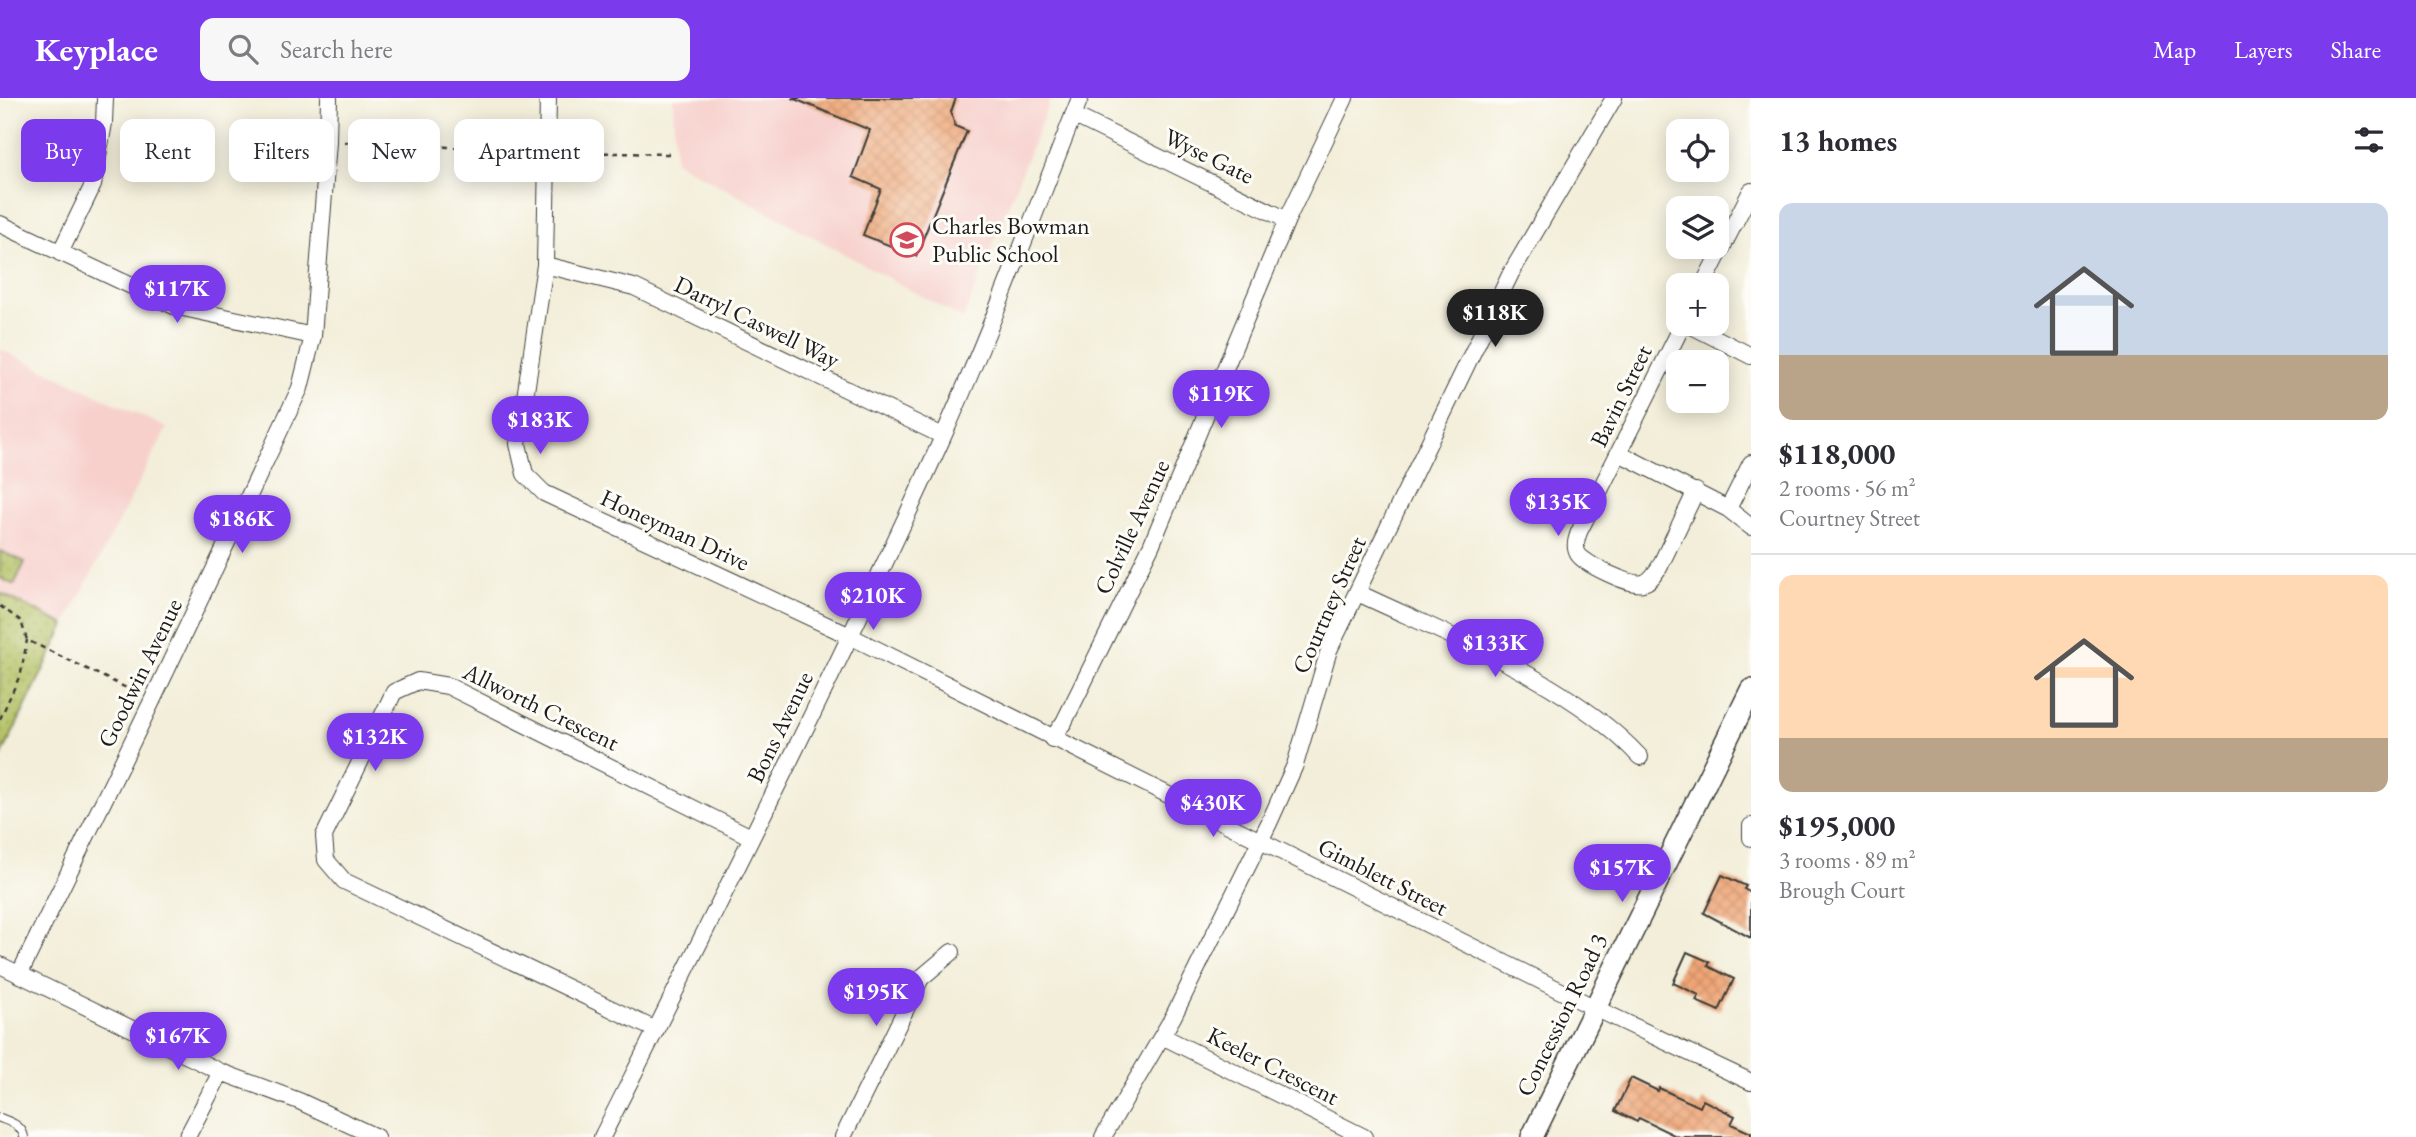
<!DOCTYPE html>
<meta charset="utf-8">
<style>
body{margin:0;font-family:"EB Garamond",serif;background:#f7f7f7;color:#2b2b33;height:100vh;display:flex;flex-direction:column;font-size:26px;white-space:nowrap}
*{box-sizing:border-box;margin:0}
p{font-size:23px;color:#7c7c81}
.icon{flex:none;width:38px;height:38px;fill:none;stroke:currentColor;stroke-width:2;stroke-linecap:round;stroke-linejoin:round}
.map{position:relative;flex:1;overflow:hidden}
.sheet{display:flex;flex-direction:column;background:#fff;width:665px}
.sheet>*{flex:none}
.banner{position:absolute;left:21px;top:21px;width:665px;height:63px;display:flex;gap:14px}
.buttons{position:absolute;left:1666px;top:21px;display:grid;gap:14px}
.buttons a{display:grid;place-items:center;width:63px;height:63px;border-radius:14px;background:#fff;box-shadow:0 4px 18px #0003;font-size:35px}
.price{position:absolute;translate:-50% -60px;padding:0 16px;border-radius:24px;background:#7c3aed;color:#fff;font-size:23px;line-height:46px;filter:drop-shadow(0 2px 4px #0008)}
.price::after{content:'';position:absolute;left:50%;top:42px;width:21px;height:16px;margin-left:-10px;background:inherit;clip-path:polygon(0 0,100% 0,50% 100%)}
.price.on{background:#222;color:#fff}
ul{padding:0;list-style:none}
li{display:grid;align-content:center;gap:14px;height:371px;padding:0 28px}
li+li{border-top:2px solid #e1e1e2}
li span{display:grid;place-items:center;height:217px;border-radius:14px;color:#555}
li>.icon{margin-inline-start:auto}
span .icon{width:126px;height:126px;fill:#fffc;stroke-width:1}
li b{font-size:30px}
h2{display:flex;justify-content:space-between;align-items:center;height:84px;padding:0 28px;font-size:30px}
.pill{padding:0 24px;border-radius:14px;background:#fff;box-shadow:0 4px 18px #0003;font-size:24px;line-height:63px}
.pill.on{background:#7c3aed;color:#fff}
header{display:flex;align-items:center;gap:42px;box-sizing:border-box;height:98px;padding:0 35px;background:#7c3aed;color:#fff}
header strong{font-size:33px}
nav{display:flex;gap:38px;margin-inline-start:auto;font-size:24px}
.search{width:490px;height:63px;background:#f7f7f7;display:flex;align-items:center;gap:18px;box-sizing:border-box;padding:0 24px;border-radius:14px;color:#7c7c81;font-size:26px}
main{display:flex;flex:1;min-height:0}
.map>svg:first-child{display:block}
.built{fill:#f7d0cc}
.grass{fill:url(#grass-dots);stroke:#686e3f;stroke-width:2}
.building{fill:url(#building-cross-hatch)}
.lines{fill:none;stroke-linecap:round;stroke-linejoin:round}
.lane-casing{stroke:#3c3c38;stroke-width:10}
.street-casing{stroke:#3c3c38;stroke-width:18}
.secondary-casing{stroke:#3c3c38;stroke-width:24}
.path{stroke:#3c3c38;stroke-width:2.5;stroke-dasharray:5 5;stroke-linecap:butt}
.lane{stroke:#fff;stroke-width:8}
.street{stroke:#fff;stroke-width:16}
.secondary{stroke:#fff;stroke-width:21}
.labels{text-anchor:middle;stroke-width:6;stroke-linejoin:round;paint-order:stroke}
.street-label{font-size:24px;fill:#1c1c1c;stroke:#fdfcf7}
.poi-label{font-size:24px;fill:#1c1c1c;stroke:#fdfcf7;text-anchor:start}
</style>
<header>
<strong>Keyplace</strong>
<div class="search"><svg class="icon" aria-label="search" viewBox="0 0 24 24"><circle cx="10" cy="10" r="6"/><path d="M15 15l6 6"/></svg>Search here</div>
<nav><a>Map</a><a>Layers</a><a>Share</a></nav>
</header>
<main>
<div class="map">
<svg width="1751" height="1039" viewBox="0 0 1751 1039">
<defs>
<pattern id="grass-dots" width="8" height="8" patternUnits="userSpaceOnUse" patternTransform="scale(1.75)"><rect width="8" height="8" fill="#b3c062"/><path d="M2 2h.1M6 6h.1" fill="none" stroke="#99a454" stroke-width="1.8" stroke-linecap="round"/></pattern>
<pattern id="building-cross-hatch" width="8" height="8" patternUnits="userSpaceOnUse" patternTransform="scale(1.75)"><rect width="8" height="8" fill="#efa575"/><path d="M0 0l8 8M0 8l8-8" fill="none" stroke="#cc8d65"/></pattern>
</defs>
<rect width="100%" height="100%" fill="#fdfcf7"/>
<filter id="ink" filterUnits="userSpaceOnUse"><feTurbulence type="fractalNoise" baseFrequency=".0143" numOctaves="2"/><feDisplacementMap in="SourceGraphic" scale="14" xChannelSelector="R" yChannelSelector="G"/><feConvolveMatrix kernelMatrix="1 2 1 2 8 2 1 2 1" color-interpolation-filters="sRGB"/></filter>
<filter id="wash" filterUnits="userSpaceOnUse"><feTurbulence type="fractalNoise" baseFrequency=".00686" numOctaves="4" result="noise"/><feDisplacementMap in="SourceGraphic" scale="28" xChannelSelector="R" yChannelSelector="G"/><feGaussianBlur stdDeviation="1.57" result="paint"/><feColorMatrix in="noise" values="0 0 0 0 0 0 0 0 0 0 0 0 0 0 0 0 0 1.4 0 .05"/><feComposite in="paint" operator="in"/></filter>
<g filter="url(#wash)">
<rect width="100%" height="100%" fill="#f3eed9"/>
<path class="built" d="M673,0h378l-88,221 -288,-158z
M0,251l167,79 -102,197 -65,-32z"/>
<path class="grass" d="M0,453l25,11 -11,23 -14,-7z
M0,495l65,32 -65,134z"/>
<g id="blocks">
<path class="building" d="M792,0h164l-5,14 4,14 12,5 -51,125 -53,-21 18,-46 -28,-12 17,-47z
M1722,777l24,11 -2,3 7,4v45l-47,-25z
M1687,854l23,10 -2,4 26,13 -15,32 -23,-10 3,-6 -26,-12z
M1631,980l27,13 1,-3 41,19 3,-7 32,16 -4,8 20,9v4h-73l-39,-19 -2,4 -22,-11z"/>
</g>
</g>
<g filter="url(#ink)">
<use href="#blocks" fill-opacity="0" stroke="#3c3c38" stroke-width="2"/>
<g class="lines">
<defs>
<path id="lane" d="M0,1020c10,4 22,7 24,19"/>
<path id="street" d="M548,0l-3,167 -27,179 7,30 19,19 306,143 745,372 156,74
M1073,17l214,105
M0,126l174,82 139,30
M60,155l33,-68 11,-62 1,-25
M545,167l89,22 309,149
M1703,187l48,-94
M1683,226l-104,208c-3,8 -5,15 -1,22 6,10 54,33 65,29 8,-2 11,-9 16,-15l37,-77
M1688,226l63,32
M1619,355l109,56
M1751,365l-23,46 23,18
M1358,495c91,43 214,90 282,164
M1052,641l12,-17 87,-176 136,-326 58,-122
M1751,728v12
M0,867l221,107 78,29 77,36
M19,877l133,-274 148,-313 13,-52 15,-194 1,-44
M656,932l-312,-149 -18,-21 -2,-24 70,-144 24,-11 30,5 303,151
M1162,938l202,101
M187,1039l34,-65
M602,1039c116,-231 233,-462 340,-698 50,-112 93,-227 138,-341
M843,1039l78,-159 31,-26
M1103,1039l70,-120 96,-194 26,-58 34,-115 182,-377 103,-175"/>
<path id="secondary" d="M1532,1039l219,-447"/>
</defs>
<use href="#lane" class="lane-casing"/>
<use href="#street" class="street-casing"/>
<use href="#secondary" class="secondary-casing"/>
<path class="path" d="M344,44l189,9
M564,54l105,2
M0,508l21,15 6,19 112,54
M0,621l21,-46 6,-33"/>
<use href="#lane" class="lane"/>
<use href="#street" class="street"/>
<use href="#secondary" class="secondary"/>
</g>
</g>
<defs>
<symbol id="school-ring" viewBox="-11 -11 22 22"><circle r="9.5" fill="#fdfcf7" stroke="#d1495b" stroke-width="1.5"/><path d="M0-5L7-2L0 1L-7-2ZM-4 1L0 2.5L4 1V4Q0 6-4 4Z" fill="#d1495b"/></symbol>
</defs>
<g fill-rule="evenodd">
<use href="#school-ring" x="888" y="123" width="38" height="38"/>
</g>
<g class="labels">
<g class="street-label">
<text transform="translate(1209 58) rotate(26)" y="8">Wyse Gate</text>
<text transform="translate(757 224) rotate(26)" y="8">Darryl Caswell Way</text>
<text transform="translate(1621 298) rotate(-64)" y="8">Bavin Street</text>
<text transform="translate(1132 429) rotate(-65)" y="8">Colville Avenue</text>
<text transform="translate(675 432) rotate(25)" y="8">Honeyman Drive</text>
<text transform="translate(1329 507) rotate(-66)" y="8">Courtney Street</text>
<text transform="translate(140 575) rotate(-64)" y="8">Goodwin Avenue</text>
<text transform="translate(541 609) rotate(26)" y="8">Allworth Crescent</text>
<text transform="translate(780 629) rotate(-64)" y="8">Bons Avenue</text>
<text transform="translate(1383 779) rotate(27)" y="8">Gimblett Street</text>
<text transform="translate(1562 917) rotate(-64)" y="8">Concession Road 3</text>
<text transform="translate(1273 968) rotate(27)" y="8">Keeler Crescent</text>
</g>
<g class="poi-label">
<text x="932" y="136">Charles Bowman<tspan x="932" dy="28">Public School</tspan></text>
</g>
</g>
</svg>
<div class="buttons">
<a><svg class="icon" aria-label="locate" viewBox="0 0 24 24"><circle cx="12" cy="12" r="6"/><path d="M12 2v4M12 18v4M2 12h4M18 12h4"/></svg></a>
<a><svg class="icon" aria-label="layers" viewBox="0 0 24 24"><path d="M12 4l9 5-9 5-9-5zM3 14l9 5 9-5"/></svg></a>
<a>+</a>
<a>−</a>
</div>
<b class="price" style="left:177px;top:227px">$117K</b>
<b class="price on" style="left:1495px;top:251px">$118K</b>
<b class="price" style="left:1221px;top:332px">$119K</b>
<b class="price" style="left:540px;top:358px">$183K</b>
<b class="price" style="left:1558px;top:440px">$135K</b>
<b class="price" style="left:242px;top:457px">$186K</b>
<b class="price" style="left:873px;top:534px">$210K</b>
<b class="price" style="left:1495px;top:581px">$133K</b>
<b class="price" style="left:375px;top:675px">$132K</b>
<b class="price" style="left:1213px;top:741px">$430K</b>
<b class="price" style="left:1622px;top:806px">$157K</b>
<b class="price" style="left:876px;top:930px">$195K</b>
<b class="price" style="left:178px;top:974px">$167K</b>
<div class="banner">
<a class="pill on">Buy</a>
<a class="pill">Rent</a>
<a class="pill">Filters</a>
<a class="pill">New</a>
<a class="pill">Apartment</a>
</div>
</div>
<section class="sheet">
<h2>13 homes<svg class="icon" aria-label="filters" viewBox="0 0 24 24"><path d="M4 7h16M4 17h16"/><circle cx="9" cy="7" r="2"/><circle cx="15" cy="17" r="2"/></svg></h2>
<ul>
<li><span style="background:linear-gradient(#c9d6e8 70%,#b9a48a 0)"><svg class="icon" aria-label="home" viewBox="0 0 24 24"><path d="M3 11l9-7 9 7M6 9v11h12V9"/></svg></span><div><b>$118,000</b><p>2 rooms · 56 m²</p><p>Courtney Street</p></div></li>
<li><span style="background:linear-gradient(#ffd9b3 75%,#b9a48a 0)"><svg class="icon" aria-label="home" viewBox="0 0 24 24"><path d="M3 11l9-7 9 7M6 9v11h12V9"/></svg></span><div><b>$195,000</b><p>3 rooms · 89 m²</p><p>Brough Court</p></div></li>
</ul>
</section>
</main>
